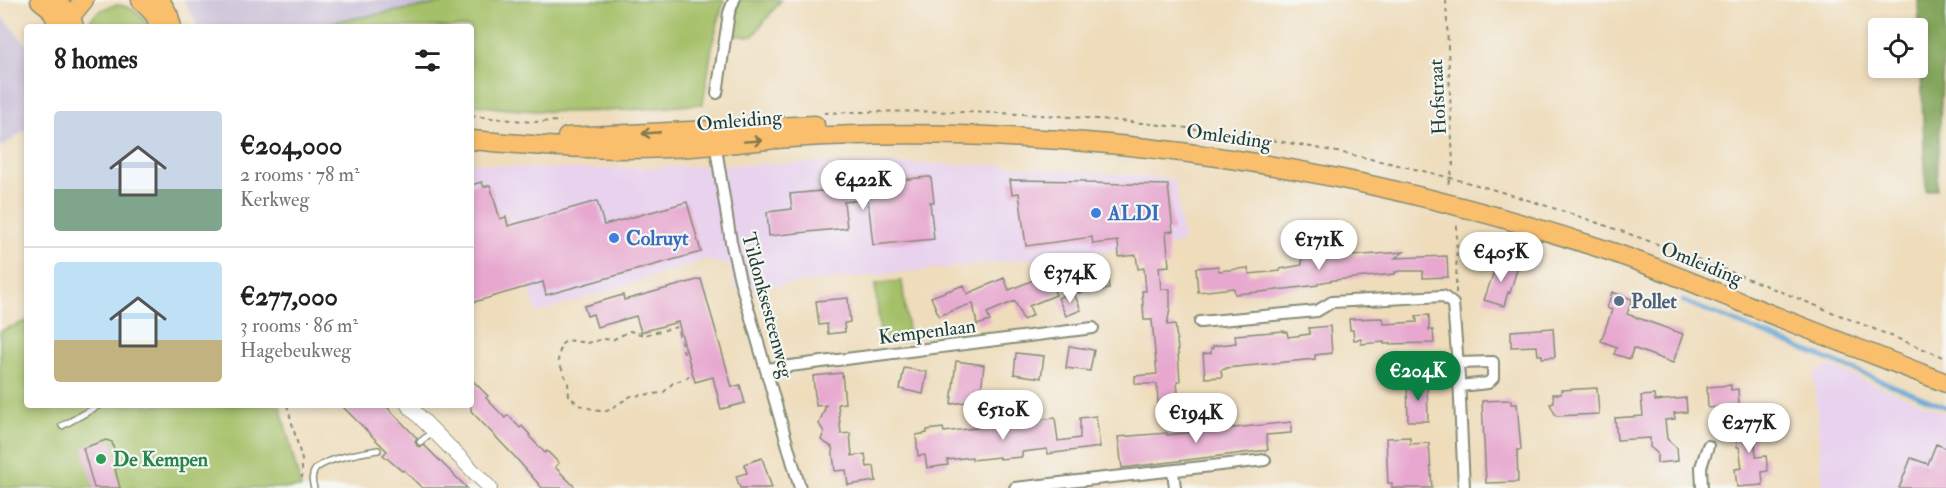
<!DOCTYPE html>
<meta charset="utf-8">
<style>
body{margin:0;font-family:"IM FELL Double Pica",serif;background:#f2f2f2;color:#202124;height:100vh;display:flex;flex-direction:column;font-size:22px;white-space:nowrap}
*{box-sizing:border-box;margin:0}
p{font-size:20px;color:#757577}
.icon{flex:none;width:33px;height:33px;fill:none;stroke:currentColor;stroke-width:2;stroke-linecap:round;stroke-linejoin:round}
.map{position:relative;flex:1;overflow:hidden}
.drawer{position:absolute;left:24px;top:24px;width:450px;height:384px;display:flex;flex-direction:column;background:#fff;border-radius:6px;box-shadow:0 3px 9px #0003}
.drawer>*{flex:none}
.fabs{position:absolute;left:1868px;top:18px;display:grid;gap:12px}
.fabs a{display:grid;place-items:center;width:60px;height:60px;border-radius:6px;background:#fff;box-shadow:0 3px 9px #0003;font-size:30px}
.price{position:absolute;translate:-50% -51px;padding:0 14px;border-radius:21px;background:#fff;color:#222;font-size:20px;line-height:39px;filter:drop-shadow(0 2px 3px #0008)}
.price::after{content:'';position:absolute;left:50%;top:36px;width:18px;height:14px;margin-left:-9px;background:inherit;clip-path:polygon(0 0,100% 0,50% 100%)}
.price.current{background:#0b8043;color:#fff}
ul{padding:0;list-style:none}
li{display:flex;align-items:center;gap:18px;height:150px;padding:0 30px}
li+li{border-top:2px solid #e0e0e0}
li span{display:grid;place-items:center;flex:none;width:168px;height:120px;border-radius:6px;color:#555}
li>.icon{margin-inline-start:auto}
span .icon{width:72px;height:72px;fill:#fffc;stroke-width:1}
li b{font-size:26px}
h2{display:flex;justify-content:space-between;align-items:center;height:72px;padding:0 30px;font-size:26px}
.map>svg:first-child{display:block}
.built{fill:#e8d2ee}
.industrial{fill:#c9bfd7}
.green{fill:#a4c067;stroke:#627e4e;stroke-width:1.5}
.forest{fill:#83a65c;stroke:#517248;stroke-width:1.5}
.lines{fill:none;stroke-linecap:round;stroke-linejoin:round}
.stream{stroke:#62a5d6;stroke-width:4.5}
.building{fill:#e7a7cf}
.service-casing{stroke:#868c77;stroke-width:8}
.minor-casing{stroke:#868c77;stroke-width:14}
.tertiary-casing{stroke:#868c77;stroke-width:16}
.primary-casing{stroke:#868c77;stroke-width:21}
.path{stroke:#868c77;stroke-width:2;stroke-dasharray:4.5 4.5;stroke-linecap:butt}
.service{stroke:#fff;stroke-width:5}
.minor{stroke:#fff;stroke-width:10}
.tertiary{stroke:#fff;stroke-width:14}
.primary{stroke:#f9bf6d;stroke-width:18}
.oneway{stroke:#81784e}
.shop-dot{fill:#3f7fe0;stroke:#f6f6f2;stroke-width:2}
.service-dot{fill:#5c6f8a;stroke:#f6f6f2;stroke-width:2}
.leisure-dot{fill:#2e9e5b;stroke:#f6f6f2;stroke-width:2}
.labels{text-anchor:middle;stroke-width:4.5;stroke-linejoin:round;paint-order:stroke}
.street-label{font-size:20px;fill:#1f3d34;stroke:#f6f6f2}
.shop-label{font-size:20px;font-weight:bold;fill:#366cbe;stroke:#f6f6f2;text-anchor:start}
.service-label{font-size:20px;font-weight:bold;fill:#4e5e75;stroke:#f6f6f2;text-anchor:start}
.leisure-label{font-size:20px;font-weight:bold;fill:#27864d;stroke:#f6f6f2;text-anchor:start}
</style>
<div class="map">
<svg width="1946" height="488" viewBox="0 0 1946 488">
<rect width="100%" height="100%" fill="#f6f6f2"/>
<filter id="ink" filterUnits="userSpaceOnUse"><feTurbulence type="fractalNoise" baseFrequency=".0167" numOctaves="2"/><feDisplacementMap in="SourceGraphic" scale="12" xChannelSelector="R" yChannelSelector="G"/><feConvolveMatrix kernelMatrix="1 2 1 2 8 2 1 2 1" color-interpolation-filters="sRGB"/></filter>
<filter id="wash" filterUnits="userSpaceOnUse"><feTurbulence type="fractalNoise" baseFrequency=".008" numOctaves="4" result="noise"/><feDisplacementMap in="SourceGraphic" scale="24" xChannelSelector="R" yChannelSelector="G"/><feGaussianBlur stdDeviation="1.35" result="paint"/><feColorMatrix in="noise" values="0 0 0 0 0 0 0 0 0 0 0 0 0 0 0 0 0 1.4 0 .05"/><feComposite in="paint" operator="in"/></filter>
<g filter="url(#wash)">
<rect width="100%" height="100%" fill="#eedcba"/>
<path class="built" d="M471,162l53,6 67,1 213,-6 195,2 176,14 8,64 -447,47 -6,-24 -24,-6 -169,53 -31,-100 -35,9z
M1826,365l120,48v75h-123l-9,-113z"/>
<path class="industrial" d="M183,0h279l-159,27h-104z
M0,15l27,30v84l-27,19z"/>
<path class="green" d="M462,0h262l-11,41 -10,63c-77,7 -155,13 -232,0v-77h-168z
M739,0h42l-28,36h-19l3,-29z
M118,5c15,2 24,9 30,22h-61c6,-14 16,-20 31,-22z
M902,281l7,59 -28,3 -6,-59z
M27,321v84h253l21,83h-301v-157z"/>
<path class="forest" d="M1918,0h28l-9,189 -11,2z"/>
<g class="lines">
<path class="stream" d="M1683,301l263,106"/>
</g>
<g id="blocks">
<path class="building" d="M928,177h3l3,25h-4l4,37 -61,6 -5,-46 -24,3 3,26 -78,8 -2,-24 25,-3 -2,-15 72,-7v-3z
M1010,180l75,1v2l83,2 5,46 -7,1 3,34 -10,1 2,22h9v20l-3,16 8,-1 2,15 3,42 -3,1 2,21 -21,2 -1,-21h-22v-8l22,-2 -5,-54h-8l-2,-29h4l-2,-23 -6,1 -2,-14 -17,2 -1,-16 -25,3 -1,-7 -66,9 -7,-53 -7,1z
M482,182l2,5 6,-2 10,34 6,-2 2,9 89,-25 7,24 83,-23 14,50 -155,43 -3,-13 -72,21v-118z
M1335,245l1,12 68,-5 -9,6 52,-2 1,21 -25,1v-7h-22l-6,1v2l-61,6 -16,3v2l-58,7 -25,2 -1,-6 -36,4 -2,-24 22,-2 1,5 29,-3 1,6 31,-3v-2l22,-4 -1,-17z
M1498,260l20,6 -8,27 -2,-1 -4,14 -20,-6z
M1107,272l2,17 -31,4 -2,-18z
M1048,274l8,21 -27,11 4,9 -10,5 -8,-19 -28,12 3,8 -13,4 -4,-22 -34,13 -8,-19 33,-12 3,9 37,-16 5,12z
M701,279l31,108 8,-2 5,18 -24,6 -8,-32 -18,5 -17,-60 -37,10 -5,-16 -39,11 -4,-13 -6,2 -3,-10 39,-11 1,5z
M1073,291l8,19 -15,6 -8,-18z
M1612,292l20,7 -5,15 56,20 -10,29 -40,-15 -3,11 -16,-5 3,-7 -16,-6 11,-31 -5,-2z
M848,298l2,24 -6,1 1,9 -17,2 -1,-10 -8,1 -3,-24z
M1429,315v15h4l1,13 -50,1v-2l-23,2v-5l-7,1 -1,-10h-3l-1,-11 34,-1 1,6 33,-2 -1,-6z
M1330,326l2,27 -17,2v4l-89,9v1l-5,1 1,7 -17,1 -2,-24 8,-1v-5h2v-2l23,-3 -1,-8 49,-4v1h3l1,5 22,-3 -1,-6z
M1553,328l2,29 -13,1v-3h-4l-1,-9 -26,1v-16z
M1069,346l25,4 -4,21 -24,-3z
M1016,353l28,3 -3,22 -27,-4z
M956,361l28,4 -4,35 -29,4z
M904,368l23,4 -4,22 -23,-5z
M842,373l3,30 -7,1 3,30 9,-1 2,23 13,-2 2,13 7,-1 2,15 -28,4 -2,-15 -11,1 -3,-24 -11,-7 3,-8 -5,-8 7,-19 -10,1 -3,-30z
M471,379l17,17 -2,2 19,20 3,-3 12,13 2,-2 8,9 -1,1 16,17 2,-2 12,12 -4,4 21,21h-34l-27,-31 -44,-46z
M1427,382l1,39h-20l-1,-38z
M1731,385v5l7,-1 1,16 -31,3 -1,-21z
M1597,388l2,26 -43,2 -6,-12 4,-1 -1,-9h8v-4z
M1654,395l1,6 31,-3 1,14 -13,1 1,6 -10,1 2,19 10,9 1,13 -21,2v-10l-7,-6v-9l-33,2 -2,-22 28,-2 -2,-20z
M1511,400v4h6l4,46h-4l1,32 -32,1 -4,-82z
M341,405h44l32,33 -2,3 2,5 3,1 4,-2 43,43h-45l-18,-18 -2,1 -19,-16 4,-4z
M1096,416l4,31 -53,7v-5l-25,3v5l-23,2v-2l-27,3v-3l-25,3 1,5 -21,3 -2,-13 -7,1 -2,-21 11,-2v-3l16,-2 1,4 111,-14 3,23 22,-3v-20z
M1757,417l1,12h-4l2,28 10,-1 2,15 -6,1 1,13 -26,2 -2,-18 7,-1 -3,-21h-2l-3,-29z
M1291,422v11l-25,2 2,15 -146,18 -4,-31 49,-4v2z
M1410,437v7l19,-1 3,45h-40v-5h-4l-2,-45z
M106,440l6,2 7,26 -4,1 5,19h-26l-11,-40z
M1936,444l10,4v40h-47l12,-30 17,6z
M762,458l10,30h-32l-4,-12 11,-3 -3,-9z"/>
</g>
</g>
<g filter="url(#ink)">
<use href="#blocks" fill-opacity="0" stroke="#868c77" stroke-width="1.5"/>
<g class="lines">
<defs>
<path id="service" d="M62,426l38,-21
M420,442l12,-10
M314,488c-2,-7 -3,-12 1,-18 8,-11 50,-18 63,-20"/>
<path id="minor" d="M717,93l12,-80 5,-13
M715,142l16,100 9,38 60,208
M1200,322l117,-11 15,-9 111,-6 10,8 6,74 5,110
M1458,363l35,-1v16l-5,5 -28,3
M766,369l327,-41
M1173,471l2,17
M1015,488l250,-28
M1702,488l-1,-21 7,-21"/>
<path id="tertiary" d="M408,405l82,83"/>
<path id="primary" d="M40,0l10,8 10,19
M53,0l18,16 3,11
M141,0l14,15 4,12
M160,0l9,16 3,11
M67,26l4,-10 13,-16
M567,137l248,-12
M471,140c66,6 131,11 197,8 41,-1 81,-7 122,-10 78,-5 157,-5 235,0 198,10 393,50 581,112 48,16 95,36 142,55 66,27 132,52 198,78"/>
</defs>
<use href="#service" class="service-casing"/>
<use href="#minor" class="minor-casing"/>
<use href="#tertiary" class="tertiary-casing"/>
<use href="#primary" class="primary-casing"/>
<path class="path" d="M1446,0l7,165 -6,23
M824,113c227,-8 456,15 674,78 153,45 300,108 448,167
M471,116l62,6 28,-1
M1456,293l1,-69
M684,353l-7,-26 -33,8 -14,-4 -18,9 -8,-1 -17,4 -20,-3 -6,5 -3,15 10,23 1,13 10,9 20,6h8l24,-15 32,-3 10,-10 14,-5 3,-4
M287,405l15,55v18"/>
<use href="#service" class="service"/>
<use href="#minor" class="minor"/>
<use href="#tertiary" class="tertiary"/>
<use href="#primary" class="primary"/>
</g>
<defs><path id="oneway-shaft" d="M-6 0H5M1.5-3L5.5 0L1.5 3" fill="none" stroke-width="1.6" stroke-linecap="round" stroke-linejoin="round" transform="scale(1.5)"/></defs>
<g class="oneway">
<use href="#oneway-shaft" transform="translate(651 133) rotate(175)"/>
<use href="#oneway-shaft" transform="translate(753 141) rotate(-4)"/>
</g>
</g>
<g class="shop-dot">
<circle cx="1096" cy="213" r="6"/>
<circle cx="614" cy="238" r="6"/>
</g>
<circle class="service-dot" cx="1619" cy="301" r="6"/>
<circle class="leisure-dot" cx="101" cy="459" r="6"/>
<g class="labels">
<g class="street-label">
<text transform="translate(1437 97) rotate(-93)" y="7">Hofstraat</text>
<text transform="translate(739 120) rotate(-5)" y="7">Omleiding</text>
<text transform="translate(1229 136) rotate(8)" y="7">Omleiding</text>
<text transform="translate(1702 263) rotate(22)" y="7">Omleiding</text>
<text transform="translate(768 305) rotate(75)" y="7">Tildonksesteenweg</text>
<text transform="translate(927 331) rotate(-7)" y="7">Kempenlaan</text>
</g>
<g class="shop-label">
<text x="1108" y="220">ALDI</text>
<text x="626" y="245">Colruyt</text>
</g>
<g class="service-label">
<text x="1631" y="308">Pollet</text>
</g>
<g class="leisure-label">
<text x="113" y="466">De Kempen</text>
</g>
</g>
</svg>
<div class="fabs">
<a><svg class="icon" aria-label="locate" viewBox="0 0 24 24"><circle cx="12" cy="12" r="6"/><path d="M12 2v4M12 18v4M2 12h4M18 12h4"/></svg></a>
</div>
<b class="price" style="left:863px;top:211px">€422K</b>
<b class="price" style="left:1319px;top:271px">€171K</b>
<b class="price" style="left:1501px;top:283px">€405K</b>
<b class="price" style="left:1070px;top:304px">€374K</b>
<b class="price current" style="left:1418px;top:402px">€204K</b>
<b class="price" style="left:1003px;top:441px">€510K</b>
<b class="price" style="left:1196px;top:444px">€194K</b>
<b class="price" style="left:1749px;top:454px">€277K</b>
<section class="drawer">
<h2>8 homes<svg class="icon" aria-label="filters" viewBox="0 0 24 24"><path d="M4 7h16M4 17h16"/><circle cx="9" cy="7" r="2"/><circle cx="15" cy="17" r="2"/></svg></h2>
<ul>
<li><span style="background:linear-gradient(#c9d6e8 65%,#7fa58c 0)"><svg class="icon" aria-label="home" viewBox="0 0 24 24"><path d="M3 11l9-7 9 7M6 9v11h12V9"/></svg></span><div><b>€204,000</b><p>2 rooms · 78 m²</p><p>Kerkweg</p></div></li>
<li><span style="background:linear-gradient(#bfe0f5 65%,#c2b280 0)"><svg class="icon" aria-label="home" viewBox="0 0 24 24"><path d="M3 11l9-7 9 7M6 9v11h12V9"/></svg></span><div><b>€277,000</b><p>3 rooms · 86 m²</p><p>Hagebeukweg</p></div></li>
</ul>
</section>
</div>
